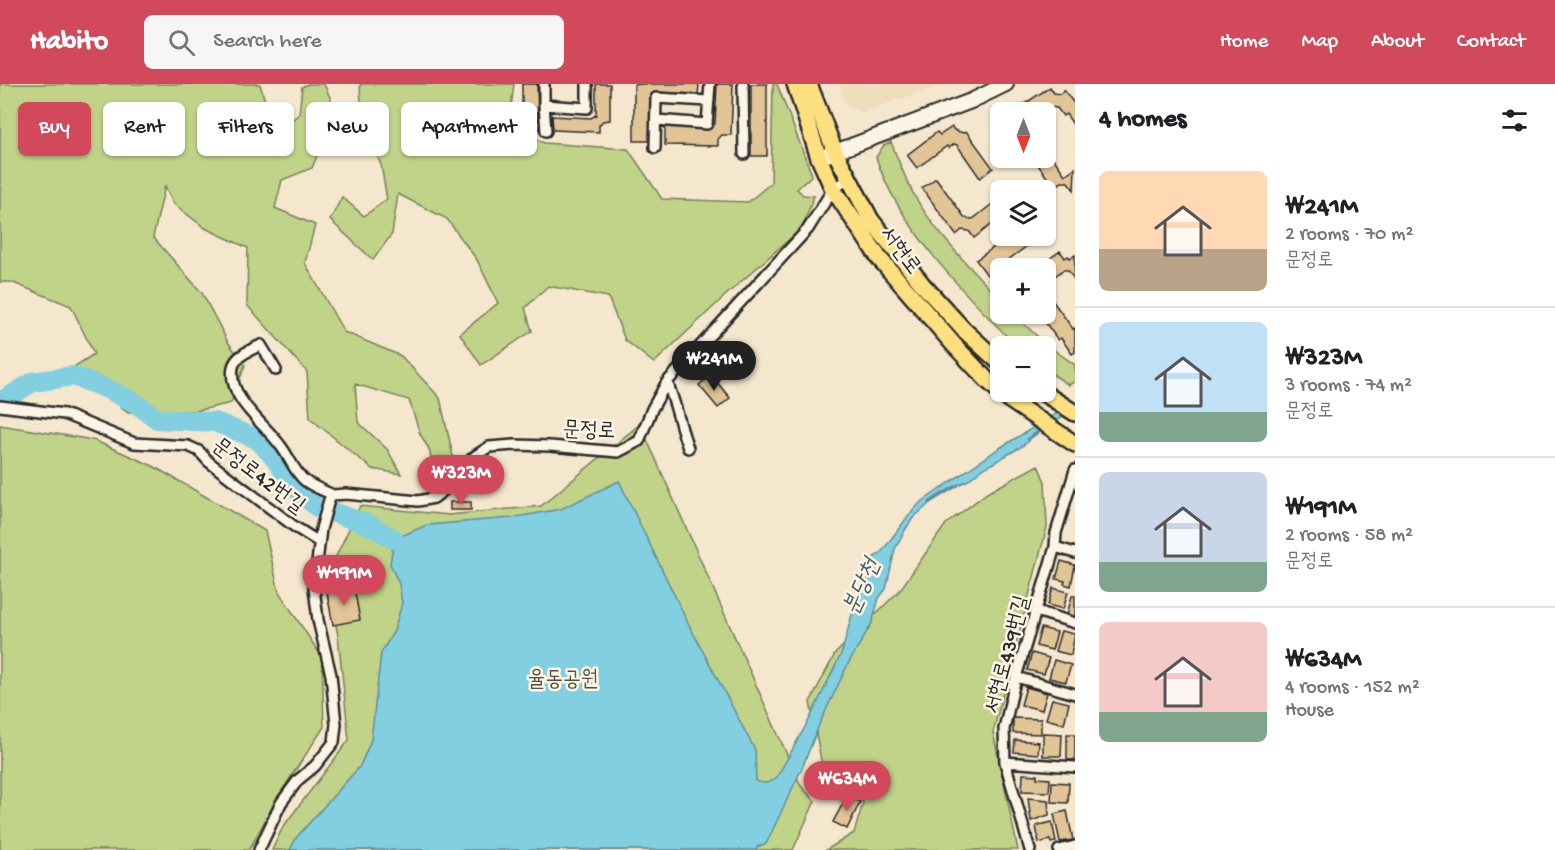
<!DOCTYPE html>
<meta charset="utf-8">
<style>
body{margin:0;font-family:"Gochi Hand","Poor Story",sans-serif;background:#f6f6f6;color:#202124;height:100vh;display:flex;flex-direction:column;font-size:22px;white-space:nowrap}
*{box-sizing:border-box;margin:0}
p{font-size:20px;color:#757577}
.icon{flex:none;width:33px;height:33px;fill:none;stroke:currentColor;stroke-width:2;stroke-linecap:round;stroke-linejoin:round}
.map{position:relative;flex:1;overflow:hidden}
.drawer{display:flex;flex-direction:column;background:#fff;width:480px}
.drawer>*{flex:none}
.banner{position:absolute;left:18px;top:18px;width:570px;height:54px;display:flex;gap:12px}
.needle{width:39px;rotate:180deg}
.fabs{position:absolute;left:990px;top:18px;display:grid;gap:12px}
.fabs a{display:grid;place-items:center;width:66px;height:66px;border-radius:9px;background:#fff;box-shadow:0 2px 4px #0004;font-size:30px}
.price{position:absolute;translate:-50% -51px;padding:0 14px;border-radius:21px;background:#d1495b;color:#fff;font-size:20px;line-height:39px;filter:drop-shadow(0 2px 3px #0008)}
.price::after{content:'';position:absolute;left:50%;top:36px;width:18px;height:14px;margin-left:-9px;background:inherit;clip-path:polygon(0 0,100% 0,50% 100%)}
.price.current{background:#222;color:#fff}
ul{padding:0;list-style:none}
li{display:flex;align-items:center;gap:18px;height:150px;padding:0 24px}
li+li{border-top:2px solid #e0e0e0}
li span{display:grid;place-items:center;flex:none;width:168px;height:120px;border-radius:9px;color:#555}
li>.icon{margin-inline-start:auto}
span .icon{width:72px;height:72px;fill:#fffc;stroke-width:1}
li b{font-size:26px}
h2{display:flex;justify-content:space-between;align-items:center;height:72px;padding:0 24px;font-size:26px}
.chip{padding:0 21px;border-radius:9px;background:#fff;box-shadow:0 2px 4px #0004;font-size:21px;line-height:54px}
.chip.current{background:#d1495b;color:#fff}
header{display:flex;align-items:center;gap:36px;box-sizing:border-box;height:84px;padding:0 30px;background:#d1495b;color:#fff}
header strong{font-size:28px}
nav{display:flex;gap:33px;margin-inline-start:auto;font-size:21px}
.search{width:420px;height:54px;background:#f6f6f6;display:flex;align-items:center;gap:15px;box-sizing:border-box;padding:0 21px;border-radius:9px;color:#757577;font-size:22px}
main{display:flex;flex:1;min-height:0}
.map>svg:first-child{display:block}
.built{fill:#efddbc}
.green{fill:#c0d388;stroke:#767f5a;stroke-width:1.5}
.water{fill:#82cfe1;stroke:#5f8d98;stroke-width:1.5}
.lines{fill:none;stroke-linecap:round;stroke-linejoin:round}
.stream{stroke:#5f8d98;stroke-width:3}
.river{stroke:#82cfe1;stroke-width:20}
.building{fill:#e2c596;stroke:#2b2b2b;stroke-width:1.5}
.street-casing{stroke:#2b2b2b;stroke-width:14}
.secondary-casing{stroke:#2b2b2b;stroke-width:18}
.primary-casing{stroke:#2b2b2b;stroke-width:20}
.street{stroke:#fcf5e5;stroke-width:9}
.secondary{stroke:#fcf5e5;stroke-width:14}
.primary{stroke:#fce080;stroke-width:15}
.labels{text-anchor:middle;stroke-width:5;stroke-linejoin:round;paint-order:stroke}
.street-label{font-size:22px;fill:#2b2b2b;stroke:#fcf5e5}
.park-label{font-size:22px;fill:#505542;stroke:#fcf5e5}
.water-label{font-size:24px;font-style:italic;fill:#455c62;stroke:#fcf5e5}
</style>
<header>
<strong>Habito</strong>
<div class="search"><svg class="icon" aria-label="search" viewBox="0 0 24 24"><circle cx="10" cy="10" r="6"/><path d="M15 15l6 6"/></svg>Search here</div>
<nav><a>Home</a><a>Map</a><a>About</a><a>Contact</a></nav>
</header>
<main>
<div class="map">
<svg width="1075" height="766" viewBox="0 0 1075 766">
<rect width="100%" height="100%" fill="#f4e7cd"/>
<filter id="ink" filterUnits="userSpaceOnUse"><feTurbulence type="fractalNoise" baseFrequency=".0167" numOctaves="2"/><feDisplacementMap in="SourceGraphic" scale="12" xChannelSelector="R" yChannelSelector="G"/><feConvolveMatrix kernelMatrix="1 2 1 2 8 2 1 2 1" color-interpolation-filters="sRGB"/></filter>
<g filter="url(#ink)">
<path class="built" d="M839,0h105l-81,28 -18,-7z"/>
<path class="green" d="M0,0h260l15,51 24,-21 3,-27 6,-3h16l12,27 -24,57 -30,12 -7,28 40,17 -10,38 39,69 57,24 39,42 17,76 -20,14 -8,-39 -9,-15 -11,-34 -54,-16 3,38 29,27 14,25 -29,-5 -62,-51 -3,-46 -60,-67 1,-57 -43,-20 -31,-24 -9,-18 -12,51 49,56 26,49 17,23 -14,38 -35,8 -68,1 -40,-30 -33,-3 39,-25 -23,-48 -60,-24h-11z
M360,0h154l-5,39 35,20 84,6 34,50 86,3 23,-19 2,-99h4l35,91 -15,14 6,6 11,1 -12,32 -75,66 -73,69 -29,-23 -17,-43 -60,-11 -23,22 7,23 -51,34 -21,-31 38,-31 -21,-43 -30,-41 -49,-25 -6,40 -19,26 -43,-40 12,-23 22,19 23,-17 -6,-34 -19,-43z
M891,58c7,17 13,34 22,51 22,40 57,74 87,107v14h13l34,31 28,20v16l-6,4 -23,-15v-24h-29c-50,-49 -120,-121 -141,-189l8,-12z
M640,340l161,362 14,15 -22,49h-521l11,-23 66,-87 -11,-104 -11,-61 33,-69 89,9 92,-9z
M0,341l93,15 60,26 112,65 14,61 43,65 2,70 -45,68 -30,55h-249z
M1038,381l7,17 2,45 -54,205 25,118h-192l28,-17 9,-30 -13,-25 -25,3 -15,-79 25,-48 65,-64 46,-66 41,-31z"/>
<path class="water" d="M1075,318v7l-44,27 -2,5 -10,7 -38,22 -13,10 -29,15 -26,23 -8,12 -10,19 -9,40 -7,9 -7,25 -24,41 -29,61 -16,41 -37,78 -9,3 -1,3h-466l6,-12 64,-72 11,-26 10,-87 13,-22 8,-28 -3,-19 -9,-20 4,-25 33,-14 84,-7 50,-9 58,-28 69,142 67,127 1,31c9,4 14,2 21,-4l33,-59 32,-66 11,-41 15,-33 1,-18 11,-6 29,-39 11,-12 78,-54z"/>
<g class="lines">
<path class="stream" d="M1028,355l15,-10
M930,418l28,-17"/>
<path class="river" d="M0,318l33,-20 40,-6 34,13 27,13 23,17 58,3 42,17 16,17 24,34 20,17 53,18 24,14"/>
</g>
<path class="building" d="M522,0h15l1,37 -16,-1z
M596,0h14v36l-7,1 -4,4v7l-46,-2 -1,-14 39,2 5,-3z
M641,0h58l-1,11 -43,-3 -5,6 1,43h-17v-56z
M717,0h16l-2,51h-9l-4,4v7l-53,-1v-19l45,3 5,-5z
M751,0h16v72h-16z
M1050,3l4,6 6,1 4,-4 11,15v22l-9,-13 -3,2 -6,-8 -8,-1 -8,5h-29z
M952,43l2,3 9,3 3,-2 27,37 -13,10 -23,-33 -3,-1 -5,4 -2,-2 -30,22 -10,-13 30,-23 3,3z
M1046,64l19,27 10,-7 -1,22 -6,-8h-6l-8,5 -21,-29h13z
M936,94l29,40 8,1 27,-21v20l-26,20 -5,-7 -7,-1 -6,5 -34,-47z
M1010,152h31l-54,39 -11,-15z
M1060,167l5,7 3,-2 2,2 5,-3 -1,24 -6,-9h-5l-8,6 -10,-14z
M1052,216l21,29 2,-1v24l-3,2 -11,-16 -3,2 -19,-26h7v-10z
M711,291l19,23 -12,10 -19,-23z
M450,418h21v8h-21z
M1061,477l14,4 -4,21 -7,-2 1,-3 -9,-2z
M354,503l6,33 -27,5 -6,-32z
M1053,504l15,4 -5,17 -15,-4z
M1072,512h3v21l-8,-2z
M1041,544l16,4 -5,18 -16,-4z
M1061,547l14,3 -4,21 -16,-4z
M1032,569l17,5 -5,16 -17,-4z
M1054,576l17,5 -5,17 -17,-4z
M1026,603l21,6 -5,17 -21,-5z
M1052,615l17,4 -5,21 -18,-5z
M1013,634l28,1v15l-28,-1z
M1043,649l19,1 -1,22h-18z
M1067,650h8v26h-8z
M1015,656l24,2 -1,12 -24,-2z
M1023,690l14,1v3l13,1 -1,13 -27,-1z
M1052,698l17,1 -1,20 -17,-1z
M847,712l13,6 -13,27 -14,-7z
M1028,714l20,2 1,15 -18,6z
M1067,727l6,29 -13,2 -6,-28z
M1052,738l4,20 -5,1 -1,-3 -11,3 -3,-17z"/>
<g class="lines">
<defs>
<path id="street" d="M544,0v21l43,3v-24
M743,0l1,70
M544,21l2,26
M656,36l51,4 3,-40
M655,64l1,-50 53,3
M276,286l-15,-25c-10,5 -25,10 -28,22 -6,31 31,56 47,78 9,11 13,25 24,35 7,6 19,10 29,15
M667,298c9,22 13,44 21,66
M0,322l64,8 70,29 54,3 11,5 10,11 86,65 24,15
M1055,463l20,6
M1036,527l39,12
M1016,593l59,17
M1005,678l70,5
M259,766l22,-47 17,-23 17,-14 19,-24 2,-18 -5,-49 -13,-55 -4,-32 7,-59 8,-29 4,-5 13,-1 72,7 16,-3 14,-11 16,-21 11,-10 14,-9 25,-2 36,1 68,6 21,-11 13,-32 15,-27 141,-153 25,-40 16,-10
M1030,766l-25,-88 -1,-33 12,-52 39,-130 1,-14 19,-63
M1059,766l16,-4"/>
<path id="secondary" d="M819,74l152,-57 35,-17"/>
<path id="primary" d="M795,0l24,74 14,31 46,69 75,87 33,35 21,19 67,45
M809,0l26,68 36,68 51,64 41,45 37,34
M1042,308l33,21"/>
</defs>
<use href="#street" class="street-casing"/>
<use href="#secondary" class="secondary-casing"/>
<use href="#primary" class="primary-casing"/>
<use href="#street" class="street"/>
<use href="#secondary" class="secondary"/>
<use href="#primary" class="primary"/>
</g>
</g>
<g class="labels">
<g class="street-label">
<text transform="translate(902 165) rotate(53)" y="8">서현로</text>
<text transform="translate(589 344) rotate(2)" y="8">문정로</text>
<text transform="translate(260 390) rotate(37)" y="8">문정로42번길</text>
<text transform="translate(1005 570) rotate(-75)" y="8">서현로439번길</text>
</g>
<g class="park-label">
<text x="563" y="601">율동공원</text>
</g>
<g class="water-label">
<text transform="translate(860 502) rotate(-66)" y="8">분당천</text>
</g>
</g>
</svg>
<div class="fabs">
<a><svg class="needle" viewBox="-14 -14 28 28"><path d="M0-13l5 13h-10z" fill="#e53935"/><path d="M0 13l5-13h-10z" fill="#757577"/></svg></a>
<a><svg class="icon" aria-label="layers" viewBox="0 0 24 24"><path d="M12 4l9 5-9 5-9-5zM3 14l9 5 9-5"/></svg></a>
<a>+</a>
<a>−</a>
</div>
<b class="price current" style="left:714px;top:308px">₩241M</b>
<b class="price" style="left:461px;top:422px">₩323M</b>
<b class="price" style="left:344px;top:522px">₩191M</b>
<b class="price" style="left:847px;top:728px">₩634M</b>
<div class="banner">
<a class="chip current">Buy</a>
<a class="chip">Rent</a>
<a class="chip">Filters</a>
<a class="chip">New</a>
<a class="chip">Apartment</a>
</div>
</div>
<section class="drawer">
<h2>4 homes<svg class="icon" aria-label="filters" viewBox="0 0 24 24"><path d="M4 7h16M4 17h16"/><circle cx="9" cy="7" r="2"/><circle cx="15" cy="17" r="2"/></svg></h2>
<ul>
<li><span style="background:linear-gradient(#ffd9b3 65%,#b9a48a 0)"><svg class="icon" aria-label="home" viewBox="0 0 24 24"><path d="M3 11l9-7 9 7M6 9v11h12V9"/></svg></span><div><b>₩241M</b><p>2 rooms · 70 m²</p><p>문정로</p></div></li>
<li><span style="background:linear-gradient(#bfe0f5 75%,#7fa58c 0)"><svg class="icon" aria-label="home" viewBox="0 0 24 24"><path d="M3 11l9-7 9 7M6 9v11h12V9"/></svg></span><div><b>₩323M</b><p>3 rooms · 74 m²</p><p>문정로</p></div></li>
<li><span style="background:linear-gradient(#c9d6e8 75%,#7fa58c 0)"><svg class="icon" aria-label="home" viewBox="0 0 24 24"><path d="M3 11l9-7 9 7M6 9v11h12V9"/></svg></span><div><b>₩191M</b><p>2 rooms · 58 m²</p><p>문정로</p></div></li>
<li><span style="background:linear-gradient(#f6c9c9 75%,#7fa58c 0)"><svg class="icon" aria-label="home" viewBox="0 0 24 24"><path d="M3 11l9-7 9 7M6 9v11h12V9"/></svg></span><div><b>₩634M</b><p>4 rooms · 152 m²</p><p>House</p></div></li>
</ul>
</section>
</main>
